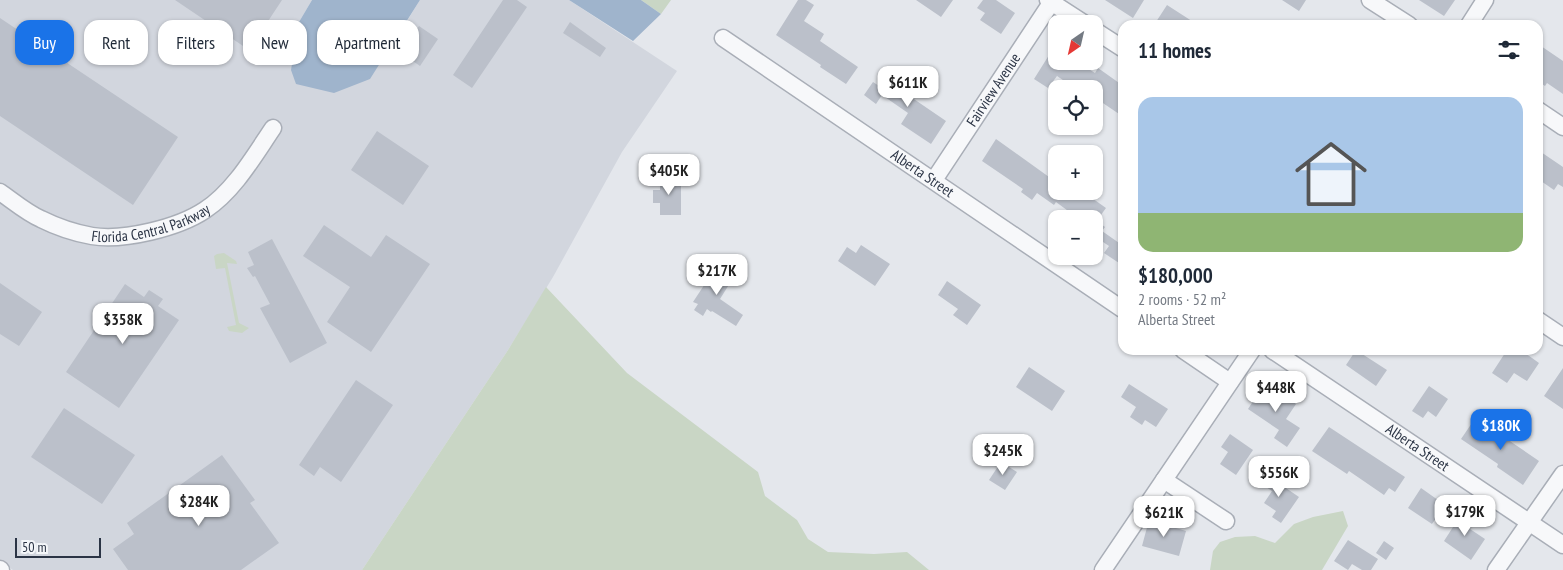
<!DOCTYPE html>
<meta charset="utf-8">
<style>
body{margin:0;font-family:"PT Sans Narrow",sans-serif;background:#f6f6f7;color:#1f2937;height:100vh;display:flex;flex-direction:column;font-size:19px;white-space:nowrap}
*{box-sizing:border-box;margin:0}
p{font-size:16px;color:#747a83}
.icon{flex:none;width:28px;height:28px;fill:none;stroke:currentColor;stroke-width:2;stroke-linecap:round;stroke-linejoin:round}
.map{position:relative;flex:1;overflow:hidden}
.sheet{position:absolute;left:1118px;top:20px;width:425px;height:335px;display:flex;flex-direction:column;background:#fff;border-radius:15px;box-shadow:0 1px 4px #0004}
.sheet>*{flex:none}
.hud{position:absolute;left:15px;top:20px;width:475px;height:45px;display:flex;gap:10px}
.needle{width:32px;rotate:214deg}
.buttons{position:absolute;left:1048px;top:15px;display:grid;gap:10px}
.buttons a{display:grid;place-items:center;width:55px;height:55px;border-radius:10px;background:#fff;box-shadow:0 1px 4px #0004;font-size:25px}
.scale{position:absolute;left:15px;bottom:12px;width:86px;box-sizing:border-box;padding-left:5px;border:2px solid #2b3445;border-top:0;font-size:14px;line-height:18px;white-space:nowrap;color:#2b3445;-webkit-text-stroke:4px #f4f6f9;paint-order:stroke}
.price{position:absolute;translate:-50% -42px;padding:0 11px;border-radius:10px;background:#fff;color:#222;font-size:16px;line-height:32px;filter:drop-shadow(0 1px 2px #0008)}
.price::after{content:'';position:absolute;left:50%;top:30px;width:15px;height:11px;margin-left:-8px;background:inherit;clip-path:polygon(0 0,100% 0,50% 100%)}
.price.on{background:#1a73e8;color:#fff}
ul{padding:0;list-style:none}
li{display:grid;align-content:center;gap:10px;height:265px;padding:0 20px}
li+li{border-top:1px solid #e0e1e3}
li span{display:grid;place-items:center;height:155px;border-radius:15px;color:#555}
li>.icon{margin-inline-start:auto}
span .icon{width:90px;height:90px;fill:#fffc;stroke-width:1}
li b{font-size:21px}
h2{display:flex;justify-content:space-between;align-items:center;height:60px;padding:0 20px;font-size:21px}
.tag{padding:0 18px;border-radius:15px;background:#fff;box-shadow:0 1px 4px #0004;font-size:18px;line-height:45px}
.tag.on{background:#1a73e8;color:#fff}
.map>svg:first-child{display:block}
.built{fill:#d2d6de}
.green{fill:#c9d6c5}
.water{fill:#9fb4cc}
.building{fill:#bbc0ca}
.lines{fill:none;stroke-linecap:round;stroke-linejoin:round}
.minor-casing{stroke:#a9aeb7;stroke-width:19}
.minor{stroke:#f7f8fa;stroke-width:16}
.labels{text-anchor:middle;stroke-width:4;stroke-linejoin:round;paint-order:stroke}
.street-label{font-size:15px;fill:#2b3445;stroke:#f4f6f9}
</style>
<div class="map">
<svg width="1563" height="570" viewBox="0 0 1563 570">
<rect width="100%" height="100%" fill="#e4e7ec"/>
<path class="built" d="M0,0h312l-13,22 90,28 31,-50h149l108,71 -55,81 -69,125 -45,73 -146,220h-349l-13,-9v-361l35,24 119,14 94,-64 34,-48 -10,-6 -49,66 -20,18 -50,21 -27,4h-32l-28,-6 -24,-10 -42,-29z"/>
<path class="green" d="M641,0h30l-10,14z
M224,253l12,8 1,3 -10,-1 12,60 10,5 -7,5 -13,-2 -2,-4 9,-2 -11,-57 -9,1 -2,-13 3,-2z
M546,287l81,86 131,99 7,24 32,24 11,19 20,13 46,2 33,-2 22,18h-567l146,-220z
M1343,511l5,15 -26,44h-112l3,-19 7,-9 15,-5 20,-1 20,7 19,-19 19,-7z"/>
<path class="water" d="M312,0h108l-50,79 -36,14 -38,-9 -5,-14 8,-48z
M569,0h72l20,14 -28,27z"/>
<path class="building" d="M175,0h107l-33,50z
M503,0h14l10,7 -55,81 -19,-13z
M798,0h8l8,5 -10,16 20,13 -4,7 38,26 -12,17 -26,-17 1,-2 -45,-30z
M916,0h37l-12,17z
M983,0h13l19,13 -14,21 -21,-14 5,-7 -8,-5z
M1105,0h39l-11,18z
M1282,0h24l-7,11z
M1419,0h36l-11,16z
M1167,5l31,20h-44z
M0,18l178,119 -45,68 -133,-89z
M570,22l36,26 -6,9 -37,-24z
M419,26l19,13 -18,27 -19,-13z
M1056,44v17h20l19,12 3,-5 24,17v31l-28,-19v-8h-18l-19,-13 -9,12 -14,-9z
M1541,46l22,15v33l-16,-11 -2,3 -7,-5v-29z
M888,72l21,15 -4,6 41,28 -15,23 -30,-20 7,-11 -26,-18 -6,9 -12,-9 9,-13 6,4z
M377,131l52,35 -26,39 -52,-35z
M996,139l60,43v9h26l24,17 -8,11h-4l11,8 -3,4 20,14v20l-18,-12 5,-7 -12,-8 -3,5v-24h-15l-23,-17 -2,3 -17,-12 -5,7 -11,-8 2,-3 -41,-28z
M1538,150l25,17v20l-5,-3 -4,6 -16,-11z
M660,176h21v39h-21v-12h-7v-13h7z
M324,225l47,32 15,-22 44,29 -59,88 -44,-30 23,-35 -47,-31z
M272,239l55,104 -37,20 -30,-55 10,-4 -15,-28 -2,1 -6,-9 7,-3 -6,-13z
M861,245l29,19 -15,22 -37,-25 9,-14 9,6z
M718,264l17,11 -15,24 23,16 -7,11 -24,-15 -1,1 -4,-3 -4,7 -9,-6 4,-6 -5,-2z
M947,281l34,24 -14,20 -14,-10 5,-6 -20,-14z
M0,283l42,29 -23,34 -19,-12z
M125,284l19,13 5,-7 14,9 -5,7 21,14 -60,88 -53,-36z
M1356,350l31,20 -11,16 -30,-21z
M1507,350h14l18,13 -12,18 -13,-8 -7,10 -15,-10z
M1029,367l36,24 -13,20 -36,-24z
M1563,368v41l-19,-13z
M356,380l37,25 -52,77 -21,-15 -6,9 -15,-11z
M1265,383l31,21 -10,15 14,9 -13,19 -13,-9 5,-8 -31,-21z
M1129,384l39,25 -12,18 -11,-7 -3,5 -12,-8 6,-10 -15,-10z
M1429,386l19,13 -12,18 -8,-6 -5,7 -11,-7z
M64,408l71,47 -33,49 -71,-47z
M1474,420l12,8 4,-7 14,9 -3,5 38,26 -16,24 -26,-18 1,-3 -37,-25z
M1329,427l76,50 -10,15 -6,-4 -5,7 -35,-24 -2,3 -35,-23z
M1230,434l23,16 -17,25 -16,-11 8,-12 -7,-5z
M222,455l33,45 -5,3 29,40 -38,27h-113l-15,-21 21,-15 -7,-11z
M1001,462l16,10 -12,18 -16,-10z
M1271,474l10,8 -1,2 19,13 -18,26 -9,-6 4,-6 -12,-8 8,-12 -9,-6z
M1421,488l24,17 -13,19 -24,-16z
M1462,513l13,9 -5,7 15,10 -14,21 -27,-19z
M1149,520l37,11 -7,25 -37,-10z
M1348,540l30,19 -7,11h-9l-10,-6 -4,6 -14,-9z
M1384,541l10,7 -8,12 -10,-7z"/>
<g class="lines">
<defs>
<g id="minor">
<path d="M1048,0l37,24"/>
<path d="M1370,0l39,25"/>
<path d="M1469,25l16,-25"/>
<path d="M1094,30l28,18"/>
<path id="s1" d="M723,38l399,271"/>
<path d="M1538,110l25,17"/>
<path id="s2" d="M934,180l119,-180"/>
<path id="s3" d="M0,192c13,9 27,21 41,27 16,8 34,14 51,17 32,5 86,-8 113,-26 29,-19 49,-54 68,-82"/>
<path d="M1538,320l25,17"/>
<path d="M1183,350l47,32"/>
<path id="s4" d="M1272,350l291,195"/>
<path d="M1164,480l62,41"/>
<path d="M0,569l1,1"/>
<path d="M1103,570l149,-220"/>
<path d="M1496,570l67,-96"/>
</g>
</defs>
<use href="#minor" class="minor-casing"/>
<use href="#minor" class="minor"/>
</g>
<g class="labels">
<g class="street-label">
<text dy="5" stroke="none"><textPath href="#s2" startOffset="108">Fairview Avenue</textPath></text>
<text dy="5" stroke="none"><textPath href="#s1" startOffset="241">Alberta Street</textPath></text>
<text dy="5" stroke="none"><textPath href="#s3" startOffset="164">Florida Central Parkway</textPath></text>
<text dy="5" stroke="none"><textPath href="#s4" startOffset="175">Alberta Street</textPath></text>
</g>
</g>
</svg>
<div class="buttons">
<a><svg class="needle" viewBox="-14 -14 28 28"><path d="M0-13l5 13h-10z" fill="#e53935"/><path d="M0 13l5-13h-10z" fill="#747a83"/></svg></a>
<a><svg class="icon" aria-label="locate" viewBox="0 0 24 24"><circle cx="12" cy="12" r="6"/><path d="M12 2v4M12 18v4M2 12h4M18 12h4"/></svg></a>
<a>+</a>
<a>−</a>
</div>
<div class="scale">50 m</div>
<b class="price" style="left:908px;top:108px">$611K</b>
<b class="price" style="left:669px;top:196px">$405K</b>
<b class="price" style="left:717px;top:296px">$217K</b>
<b class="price" style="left:123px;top:345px">$358K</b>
<b class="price" style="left:1276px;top:413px">$448K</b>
<b class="price on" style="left:1501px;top:451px">$180K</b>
<b class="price" style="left:1003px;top:476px">$245K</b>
<b class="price" style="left:1279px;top:498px">$556K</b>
<b class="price" style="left:199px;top:527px">$284K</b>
<b class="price" style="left:1465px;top:537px">$179K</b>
<b class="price" style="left:1164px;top:538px">$621K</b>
<div class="hud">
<a class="tag on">Buy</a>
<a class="tag">Rent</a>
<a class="tag">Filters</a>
<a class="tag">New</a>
<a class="tag">Apartment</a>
</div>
<section class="sheet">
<h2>11 homes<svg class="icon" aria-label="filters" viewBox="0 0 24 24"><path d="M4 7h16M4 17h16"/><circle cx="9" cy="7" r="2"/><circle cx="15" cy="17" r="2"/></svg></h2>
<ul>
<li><span style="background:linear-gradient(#a9c7e8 75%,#8fb573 0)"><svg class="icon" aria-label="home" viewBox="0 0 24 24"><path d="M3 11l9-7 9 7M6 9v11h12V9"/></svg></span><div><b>$180,000</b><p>2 rooms · 52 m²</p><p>Alberta Street</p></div></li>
</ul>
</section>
</div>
